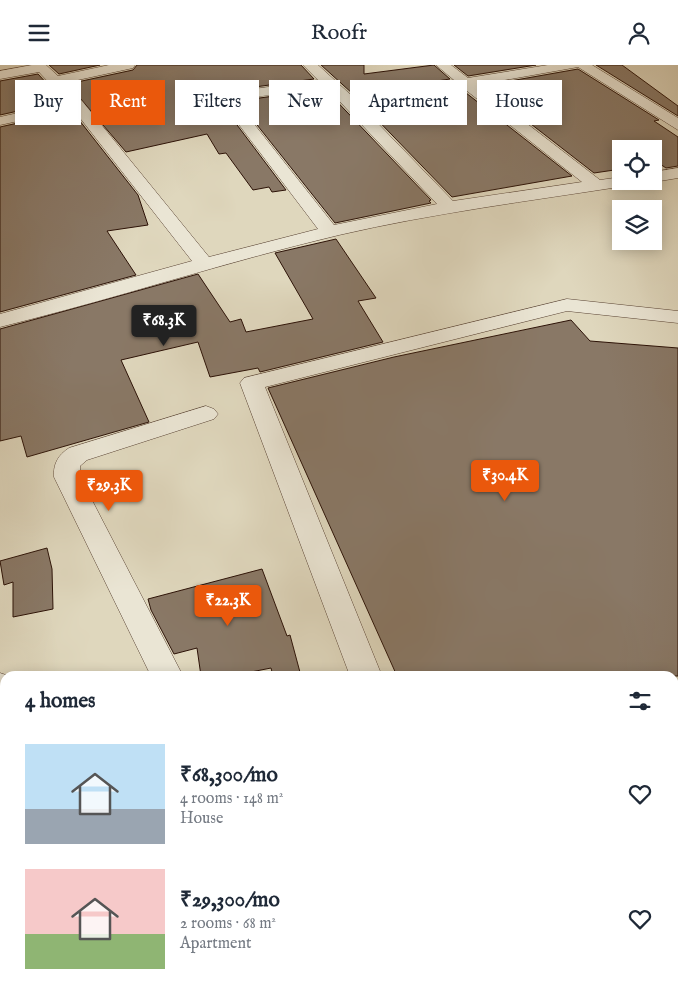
<!DOCTYPE html>
<meta charset="utf-8">
<style>
body{margin:0;font-family:"IM FELL English",serif;background:#f6f6f7;color:#1f2937;height:100vh;display:flex;flex-direction:column;font-size:19px;white-space:nowrap}
*{box-sizing:border-box;margin:0}
p{font-size:16px;color:#747a83}
.icon{flex:none;width:28px;height:28px;fill:none;stroke:currentColor;stroke-width:2;stroke-linecap:round;stroke-linejoin:round}
.map{position:relative;flex:1;overflow:hidden}
.details{position:absolute;left:0px;top:606px;width:679px;height:321px;display:flex;flex-direction:column;background:#fff;border-radius:15px 15px 0 0;box-shadow:0 2px 12px #0003}
.details>*{flex:none}
.guide{position:absolute;left:15px;top:15px;width:649px;height:45px;display:flex;gap:10px}
.tools{position:absolute;left:612px;top:75px;display:grid;gap:10px}
.tools a{display:grid;place-items:center;width:50px;height:50px;border-radius:0px;background:#fff;box-shadow:0 2px 12px #0003;font-size:25px}
.price{position:absolute;translate:-50% -42px;padding:0 11px;border-radius:5px;background:#ea580c;color:#fff;font-size:16px;line-height:32px;filter:drop-shadow(0 1px 2px #0008)}
.price::after{content:'';position:absolute;left:50%;top:30px;width:15px;height:11px;margin-left:-8px;background:inherit;clip-path:polygon(0 0,100% 0,50% 100%)}
.price.active{background:#222;color:#fff}
ul{padding:0;list-style:none}
li{display:flex;align-items:center;gap:15px;height:125px;padding:0 25px}
li span{display:grid;place-items:center;flex:none;width:140px;height:100px;border-radius:0px;color:#555}
li>.icon{margin-inline-start:auto}
span .icon{width:60px;height:60px;fill:#fffc;stroke-width:1}
li b{font-size:21px}
h2{display:flex;justify-content:space-between;align-items:center;height:60px;padding:0 25px;font-size:21px}
.pill{padding:0 18px;border-radius:0px;background:#fff;box-shadow:0 2px 12px #0003;font-size:18px;line-height:45px}
.pill.active{background:#ea580c;color:#fff}
header{display:flex;justify-content:space-between;align-items:center;height:65px;padding:0 25px;background:#fff;font-size:22px;font-weight:600}
.map>svg:first-child{display:block}
.building{fill:#897866;stroke:#2c1207}
.lines{fill:none;stroke-linecap:round;stroke-linejoin:round}
.minor-casing{stroke:#594334;stroke-width:1}
.highway-casing{stroke:#2c1207;stroke-width:1}
.minor{fill:#eae5d4;fill-rule:evenodd}
.highway{fill:#dfd7bd;fill-rule:evenodd}
</style>
<header><svg class="icon" aria-label="menu" viewBox="0 0 24 24"><path d="M4 6h16M4 12h16M4 18h16"/></svg>Roofr<svg class="icon" aria-label="person" viewBox="0 0 24 24"><circle cx="12" cy="8" r="4"/><path d="M4 21q1-7 8-7t8 7"/></svg></header>
<div class="map">
<svg width="678" height="927" viewBox="0 0 678 927">
<rect width="100%" height="100%" fill="#dfd7bd"/>
<filter id="stains"><feTurbulence type="fractalNoise" baseFrequency=".004" numOctaves="4"/><feColorMatrix values="0 0 0 0 .2 0 0 0 0 .09 0 0 0 0 .02 0 0 0 .5 -.17"/></filter>
<radialGradient id="worn" r=".72"><stop offset=".6" stop-color="#630" stop-opacity="0"/><stop offset="1" stop-color="#630" stop-opacity=".3"/></radialGradient>
<path class="building" d="M49,0h51l-41,9z
M137,0h164l13,14 -89,12 -9,6 70,93 -14,2 -3,-5 -16,3 -27,-37 -7,1 -12,-20 -81,18 -58,-68 65,-14z
M321,0h43v9l70,-9 16,14 -97,15z
M454,0h82l-68,11z
M596,0h26l56,41v10z
M578,4l81,51 -5,1 24,16v29l-12,2 -6,-4 -6,1v-16h-33v20l-27,4 -112,-87z
M38,9l25,27 -63,14v-34z
M325,24l106,111 -2,1 2,2 -96,20 -97,-122z
M461,24l111,87 -120,21 -89,-92z
M72,46l66,84 10,30 -41,6 29,44 -136,37v-185z
M336,174l40,59 -18,3 25,41 -123,30 -2,-4 -48,9 -12,-35 -77,18 28,62 -122,35 -6,-21 -21,5v-112l198,-55 32,48 11,-3 5,13 67,-13 -38,-66z
M571,255l19,21 88,7v328h-281l-129,-288 126,-31z
M47,483l5,21 1,40 -40,8v-35l-9,3 -4,-24z
M262,504l25,67 3,-1 11,41h-28l-2,-8 -40,8h-30l-4,-28 -23,6 -23,-44 -3,-11z"/>
<g class="lines">
<defs>
<path id="minor" d="M32,0h14l12,11 51,-11h26l-2,3 -69,15 18,18 127,156 109,-28 -100,-132 7,-4 93,-13 -15,-15h15l34,31 102,-16 -18,-15h15l17,13 80,-13h44l86,53v12l-100,-63 -101,18 123,95 21,-3v4h12l-8,5c-96,15 -191,27 -286,49 -114,27 -225,64 -339,92v-13l192,-53 -119,-152 -73,16v-8l67,-15 -28,-30 -39,7v-8zM326,22l111,117 -103,21 -99,-125zM462,22l120,95 -129,19 -94,-97z
M678,103v10l-24,4 -3,-1h3v-9z
M567,234l111,12v12l-111,-12 -302,76 117,289h-32l-110,-293 4,-5z
M206,341l8,3 4,5 -4,5 -127,41 -7,6v11l103,199h-32l-97,-199c-1,-13 4,-22 15,-29z
M0,608l9,3h-4v34l-5,-1z
M674,804l4,1v38l-4,-1z"/>
<path id="highway" d="M0,807l5,1v38l-5,-1z
M0,867l5,1v40l-5,-1z
M157,922h65l2,5h-65z
M509,922h61l2,5h-61z"/>
</defs>
<use href="#minor" class="minor-casing"/>
<use href="#highway" class="highway-casing"/>
<use href="#minor" class="minor"/>
<use href="#highway" class="highway"/>
</g>
<rect width="100%" height="100%" filter="url(#stains)"/>
<rect width="100%" height="100%" fill="url(#worn)"/>
</svg>
<div class="tools">
<a><svg class="icon" aria-label="locate" viewBox="0 0 24 24"><circle cx="12" cy="12" r="6"/><path d="M12 2v4M12 18v4M2 12h4M18 12h4"/></svg></a>
<a><svg class="icon" aria-label="layers" viewBox="0 0 24 24"><path d="M12 4l9 5-9 5-9-5zM3 14l9 5 9-5"/></svg></a>
</div>
<b class="price active" style="left:164px;top:282px">₹68.3K</b>
<b class="price" style="left:505px;top:437px">₹30.4K</b>
<b class="price" style="left:109px;top:447px">₹29.3K</b>
<b class="price" style="left:228px;top:562px">₹22.3K</b>
<div class="guide">
<a class="pill">Buy</a>
<a class="pill active">Rent</a>
<a class="pill">Filters</a>
<a class="pill">New</a>
<a class="pill">Apartment</a>
<a class="pill">House</a>
</div>
<section class="details">
<h2>4 homes<svg class="icon" aria-label="filters" viewBox="0 0 24 24"><path d="M4 7h16M4 17h16"/><circle cx="9" cy="7" r="2"/><circle cx="15" cy="17" r="2"/></svg></h2>
<ul>
<li><span style="background:linear-gradient(#bfe0f5 65%,#9aa5b1 0)"><svg class="icon" aria-label="home" viewBox="0 0 24 24"><path d="M3 11l9-7 9 7M6 9v11h12V9"/></svg></span><div><b>₹68,300/mo</b><p>4 rooms · 148 m²</p><p>House</p></div><svg class="icon" aria-label="heart" viewBox="0 0 24 24"><path d="M12 20l-8-8c-3-5 5-10 8-4 3-6 11-1 8 4z"/></svg></li>
<li><span style="background:linear-gradient(#f6c9c9 65%,#8fb573 0)"><svg class="icon" aria-label="home" viewBox="0 0 24 24"><path d="M3 11l9-7 9 7M6 9v11h12V9"/></svg></span><div><b>₹29,300/mo</b><p>2 rooms · 68 m²</p><p>Apartment</p></div><svg class="icon" aria-label="heart" viewBox="0 0 24 24"><path d="M12 20l-8-8c-3-5 5-10 8-4 3-6 11-1 8 4z"/></svg></li>
</ul>
</section>
</div>
